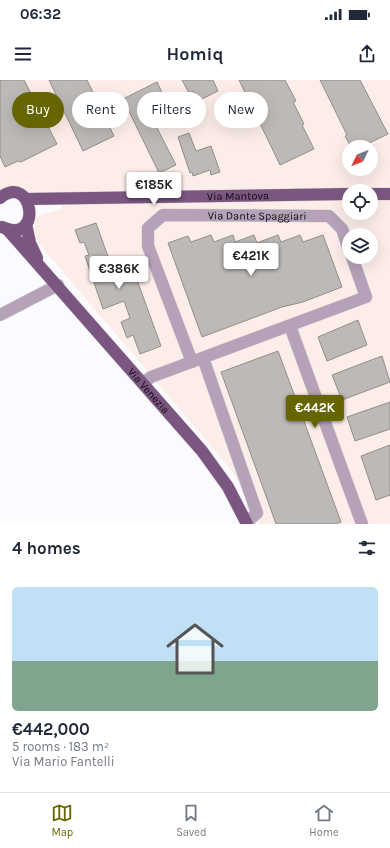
<!DOCTYPE html>
<meta charset="utf-8">
<style>
body{margin:0;font-family:Karla,sans-serif;background:#f6f6f7;color:#1f2937;height:100vh;display:flex;flex-direction:column;font-size:15px;white-space:nowrap}
*{box-sizing:border-box;margin:0}
p{font-size:13px;color:#747a83}
.icon{flex:none;width:22px;height:22px;fill:none;stroke:currentColor;stroke-width:2;stroke-linecap:round;stroke-linejoin:round}
.map{position:relative;height:444px;overflow:hidden}
.panel{display:flex;flex-direction:column;background:#fff;flex:1}
.panel>*{flex:none}
.top-card{position:absolute;left:12px;top:12px;width:366px;height:36px;display:flex;gap:8px}
.needle{width:26px;rotate:227deg}
.buttons{position:absolute;left:342px;top:60px;display:grid;gap:8px}
.buttons a{display:grid;place-items:center;width:36px;height:36px;border-radius:50%;background:#fff;box-shadow:0 4px 16px #0002;font-size:20px}
.price{position:absolute;translate:-50% -34px;padding:0 9px;border-radius:4px;background:#fff;color:#222;font-size:13px;line-height:26px;filter:drop-shadow(0 1px 2px #0008)}
.price::after{content:'';position:absolute;left:50%;top:24px;width:12px;height:9px;margin-left:-6px;background:inherit;clip-path:polygon(0 0,100% 0,50% 100%)}
.price.selected{background:#660;color:#fff}
ul{padding:0;list-style:none}
li{display:grid;align-content:center;gap:8px;height:212px;padding:0 12px}
li+li{border-top:1px solid #e0e1e3}
li span{display:grid;place-items:center;height:124px;border-radius:6px;color:#555}
li>.icon{margin-inline-start:auto}
span .icon{width:72px;height:72px;fill:#fffc;stroke-width:1}
li b{font-size:17px}
h2{display:flex;justify-content:space-between;align-items:center;height:48px;padding:0 12px;font-size:17px}
.chip{padding:0 14px;border-radius:18px;background:#fff;box-shadow:0 4px 16px #0002;font-size:14px;line-height:36px}
.chip.selected{background:#660;color:#fff}
.status{display:flex;justify-content:space-between;align-items:center;height:28px;padding:0 20px;background:#fff;direction:ltr}
.status svg{height:11px;fill:currentColor}
header{display:flex;justify-content:space-between;align-items:center;height:52px;padding:0 12px;background:#fff;font-size:18px;font-weight:700}
.menu{display:flex;justify-content:space-around;align-items:center;height:56px;border-top:1px solid #e0e1e3;background:#fff;font-size:11px;color:#747a83}
.menu a{display:grid;justify-items:center;gap:2px}
.menu .selected{color:#660}
.map>svg:first-child{display:block}
.industrial{fill:#fcede8;fill-rule:evenodd}
.building{fill:#bcb9b7;stroke:#908e8b}
.lines{fill:none;stroke-linecap:round;stroke-linejoin:round}
.minor-casing{stroke:#d5d4d7;stroke-width:13}
.major-casing{stroke:#d5d4d7;stroke-width:13}
.minor{stroke:#b5a1b8;stroke-width:12}
.major{stroke:#7a5680;stroke-width:12}
.labels{text-anchor:middle;stroke-width:4;stroke-linejoin:round;paint-order:stroke}
.street-label{font-size:11px;fill:#0c0b0c;stroke:#fff}
</style>
<div class="status"><b>06:32</b><svg viewBox="0 0 49 12"><path d="M0 12V9h3v3zM5 12V6h3v6zM10 12V3h3v9zM15 12V0h3v12zM26 1h20v11H26zM47 4h2v5h-2z"/></svg></div>
<header><svg class="icon" aria-label="menu" viewBox="0 0 24 24"><path d="M4 6h16M4 12h16M4 18h16"/></svg>Homiq<svg class="icon" aria-label="share" viewBox="0 0 24 24"><path d="M12 15V3M7 8l5-5 5 5M5 13v7h14v-7"/></svg></header>
<div class="map">
<svg width="390" height="444" viewBox="0 0 390 444">
<rect width="100%" height="100%" fill="#fbfafe"/>
<path class="industrial" d="M0,0h390v444h-131l-26,-52 -198,-233 -7,-18 15,-7 19,-5 -2,-14 -60,-4zM349,67h22v22h-22zM349,111h22v22h-22zM349,155h22v22h-22z"/>
<path class="building" d="M0,0h24l33,64 -36,18 -3,-1 -13,6 -5,-11z
M49,0h38l27,56 -31,15z
M182,0h31l5,11 -20,10 -5,-10 -4,2z
M239,0h46l11,21 -3,1 11,22 -2,1 12,24 -34,16z
M320,0h40l28,54 -27,13h-10l-6,-11 2,-1z
M157,2l18,38 -18,8 19,37 -17,8 -36,-74z
M189,53l7,18 15,-5 9,26 -9,3 -1,-5 -17,6 -1,-4 -2,1 -12,-36z
M96,143l19,53 18,-7 28,77 -21,8 -7,-19 -6,3 -6,-16 9,-4 -6,-17 -21,8 -18,-53 4,-1 -5,-13 -4,1 -5,-13z
M211,155l3,7 19,-7 2,7 19,-7 3,8 21,-8 3,7 19,-7 3,7 20,-7 19,52 -39,15 -21,5 -80,30 -34,-94 20,-7 3,6z
M358,240l9,25 -40,16 -9,-24z
M278,271l20,54 43,117 -5,2h-60l-6,-17 -49,-135z
M382,276l8,26 -48,18 -10,-25z
M390,322v27l-35,12 -8,-24z
M390,365v50l-14,5 -15,-44z"/>
<g class="lines">
<defs>
<g id="minor">
<path d="M0,235l58,-30"/>
<path d="M290,246l72,198"/>
<path d="M203,278l54,155 -10,9"/>
<path id="s1" d="M192,282l-44,-116v-18l15,-13 166,1 13,13 7,21"/>
<path d="M143,303l8,-6 215,-80 -14,-40"/>
</g>
<g id="major">
<path d="M371,114h19"/>
<path d="M0,118c33,-27 44,48 2,29"/>
<path id="s2" d="M26,119l323,-5"/>
<path d="M26,144l4,19 7,15"/>
<path id="s3" d="M7,149l195,222 26,36 19,37"/>
</g>
</defs>
<use href="#minor" class="minor-casing"/>
<use href="#major" class="major-casing"/>
<use href="#minor" class="minor"/>
<use href="#major" class="major"/>
</g>
<g class="labels">
<g class="street-label">
<text dy="4" stroke="none"><textPath href="#s2" startOffset="212">Via Mantova</textPath></text>
<text dy="4" stroke="none"><textPath href="#s1" startOffset="256">Via Dante Spaggiari</textPath></text>
<text dy="4" stroke="none"><textPath href="#s3" startOffset="215">Via Venezia</textPath></text>
</g>
</g>
</svg>
<div class="buttons">
<a><svg class="needle" viewBox="-14 -14 28 28"><path d="M0-13l5 13h-10z" fill="#e53935"/><path d="M0 13l5-13h-10z" fill="#747a83"/></svg></a>
<a><svg class="icon" aria-label="locate" viewBox="0 0 24 24"><circle cx="12" cy="12" r="6"/><path d="M12 2v4M12 18v4M2 12h4M18 12h4"/></svg></a>
<a><svg class="icon" aria-label="layers" viewBox="0 0 24 24"><path d="M12 4l9 5-9 5-9-5zM3 14l9 5 9-5"/></svg></a>
</div>
<b class="price" style="left:154px;top:126px">€185K</b>
<b class="price" style="left:251px;top:197px">€421K</b>
<b class="price" style="left:119px;top:210px">€386K</b>
<b class="price selected" style="left:315px;top:349px">€442K</b>
<div class="top-card">
<a class="chip selected">Buy</a>
<a class="chip">Rent</a>
<a class="chip">Filters</a>
<a class="chip">New</a>
</div>
</div>
<section class="panel">
<h2>4 homes<svg class="icon" aria-label="filters" viewBox="0 0 24 24"><path d="M4 7h16M4 17h16"/><circle cx="9" cy="7" r="2"/><circle cx="15" cy="17" r="2"/></svg></h2>
<ul>
<li><span style="background:linear-gradient(#bfe0f5 60%,#7fa58c 0)"><svg class="icon" aria-label="home" viewBox="0 0 24 24"><path d="M3 11l9-7 9 7M6 9v11h12V9"/></svg></span><div><b>€442,000</b><p>5 rooms · 183 m²</p><p>Via Mario Fantelli</p></div></li>
</ul>
</section>
<nav class="menu">
<a class="selected"><svg class="icon" aria-label="map" viewBox="0 0 24 24"><path d="M3 6l6-2 6 2 6-2v14l-6 2-6-2-6 2zM9 4v14M15 6v14"/></svg>Map</a>
<a><svg class="icon" aria-label="saved" viewBox="0 0 24 24"><path d="M7 4h10v16l-5-4-5 4z"/></svg>Saved</a>
<a><svg class="icon" aria-label="home" viewBox="0 0 24 24"><path d="M3 11l9-7 9 7M6 9v11h12V9"/></svg>Home</a>
</nav>
